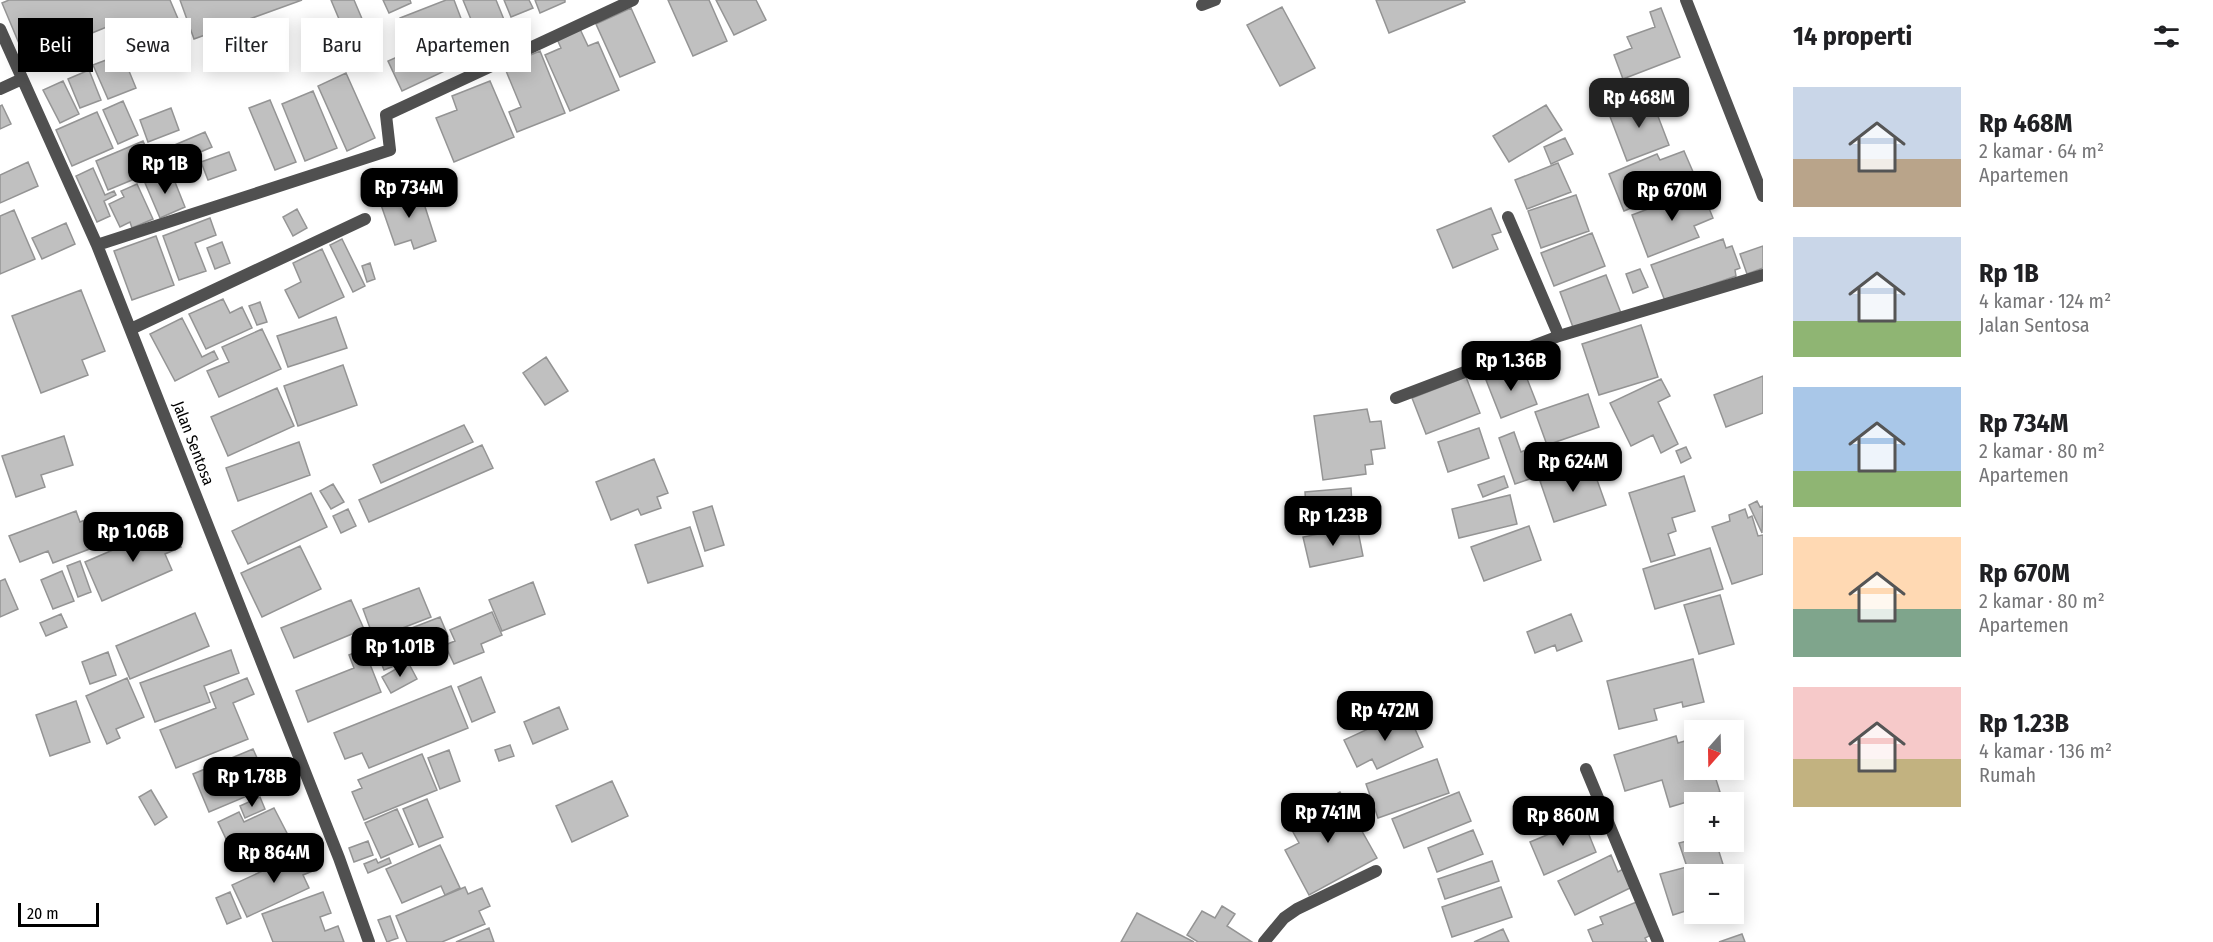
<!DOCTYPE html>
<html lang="id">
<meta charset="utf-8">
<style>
body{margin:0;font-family:"Fira Sans Condensed",sans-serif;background:#f6f6f6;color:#202124;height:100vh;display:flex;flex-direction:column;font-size:22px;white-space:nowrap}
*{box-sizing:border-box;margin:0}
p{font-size:20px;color:#757577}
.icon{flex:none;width:33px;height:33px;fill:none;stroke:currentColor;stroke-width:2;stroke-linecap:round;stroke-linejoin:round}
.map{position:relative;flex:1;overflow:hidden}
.panel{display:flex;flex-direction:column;background:#fff;width:450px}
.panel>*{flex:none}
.hud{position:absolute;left:18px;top:18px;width:570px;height:54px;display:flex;gap:12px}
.needle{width:39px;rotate:200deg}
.controls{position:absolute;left:1684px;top:720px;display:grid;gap:12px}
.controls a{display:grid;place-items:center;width:60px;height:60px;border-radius:0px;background:#fff;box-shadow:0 3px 15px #0003;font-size:30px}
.scale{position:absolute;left:18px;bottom:15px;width:81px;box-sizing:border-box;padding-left:6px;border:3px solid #000;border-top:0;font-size:16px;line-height:21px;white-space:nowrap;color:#000;-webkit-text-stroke:4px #fff;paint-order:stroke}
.price{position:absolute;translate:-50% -51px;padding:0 14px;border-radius:12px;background:#000;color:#fff;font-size:20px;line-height:39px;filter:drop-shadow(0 2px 3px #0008)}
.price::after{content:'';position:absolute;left:50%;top:36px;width:18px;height:14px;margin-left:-9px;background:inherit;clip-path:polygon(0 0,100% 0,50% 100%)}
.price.selected{background:#222;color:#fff}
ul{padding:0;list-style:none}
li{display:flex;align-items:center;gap:18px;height:150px;padding:0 30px}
li span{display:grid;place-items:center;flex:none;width:168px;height:120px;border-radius:0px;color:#555}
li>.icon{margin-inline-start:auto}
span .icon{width:72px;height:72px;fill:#fffc;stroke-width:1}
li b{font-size:26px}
h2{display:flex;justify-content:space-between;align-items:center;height:72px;padding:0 30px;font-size:26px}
.tag{padding:0 21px;border-radius:0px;background:#fff;box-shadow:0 3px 15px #0003;font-size:21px;line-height:54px}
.tag.selected{background:#000;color:#fff}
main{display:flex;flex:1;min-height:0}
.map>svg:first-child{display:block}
.building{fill:#c0c0c0;stroke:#949494;stroke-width:1.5}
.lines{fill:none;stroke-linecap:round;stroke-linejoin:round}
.minor{stroke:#505050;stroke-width:12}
.labels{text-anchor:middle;stroke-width:6;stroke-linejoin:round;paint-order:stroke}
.street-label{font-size:16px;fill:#000;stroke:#fff}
</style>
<main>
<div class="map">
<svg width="1763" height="942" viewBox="0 0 1763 942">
<rect width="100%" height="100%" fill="#fff"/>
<path class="building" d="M9,0h161l17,40 -57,23 -16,-39 -88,36 -24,-57z
M180,0h122l-108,39z
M331,0h23l26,61 -20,8z
M383,0h27l1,3 -22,10z
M446,0h8l8,21 -53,21 -9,-24z
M463,0h33l9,22 -28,12z
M504,0h25l4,8 -22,9z
M535,0h30v2l-25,11z
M668,0h41l18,41 -34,15z
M716,0h40l10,20 -32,15z
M1376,0h88l1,2 -76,31z
M1282,7l33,61 -35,18 -33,-61z
M631,8l24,54 -35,15 -24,-53z
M1661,8l19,49 -57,22 -9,-24 18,-7 -5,-11 28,-10 -5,-15z
M470,24l13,29 -81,38 -14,-30z
M580,29l8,17 10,-4 21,48 -49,21 -25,-56 16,-7 -4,-9z
M540,51l25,62 -48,19 -8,-20 12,-5 -17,-41z
M122,54l14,34 -28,11 -15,-34z
M89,70l12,30 -21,8 -12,-29z
M346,73l29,65 -28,13 -29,-65z
M63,81l16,33 -19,9 -17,-33z
M490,81l24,56 -60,25 -18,-44 21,-8 -5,-14z
M313,91l24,57 -32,13 -23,-57z
M1651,98l18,47 -42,16 -18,-47z
M270,100l26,62 -21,8 -26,-62z
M123,101l15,34 -20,9 -15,-34z
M2,105l9,19 -11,5v-23z
M1546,105l16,25 -53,32 -16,-26z
M171,108l8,22 -31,12 -8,-22z
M97,112l16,36 -41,18 -16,-36z
M205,132l7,15 -21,9 7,18 -15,6 -13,-33z
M1565,138l8,16 -22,10 -7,-17z
M143,141l13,29 -48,20 -12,-29z
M1684,151l13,30 -73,30 -15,-37 48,-20 3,6z
M229,152l7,18 -28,10 -7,-18z
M28,162l10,24 -38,17v-28z
M1558,163l13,29 -44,17 -12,-29z
M93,168l12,27 9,-4 2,4 -12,6 6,15 -13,6 -21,-46z
M171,172l14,35 -25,11 -15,-35z
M137,184l16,35 -21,9 -2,-6 -10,5 -11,-23 15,-7 -3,-6z
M419,188l17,53 -22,8 -3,-9 -16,5 -15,-43z
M1701,189l12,29 -19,8 5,11 -51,20 -16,-42z
M1576,195l13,36 -48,17 -13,-37z
M1491,208l10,24 -9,3 6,14 -45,19 -16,-38z
M297,209l10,19 -14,8 -10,-19z
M14,210l21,49 -35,15v-58z
M210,218l6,17 -21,8 11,28 -27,9 -16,-44z
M66,223l9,21 -33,15 -10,-21z
M1592,233l13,33 -51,20 -13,-33z
M156,236l18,49 -42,15 -18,-49z
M342,239l23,47 -12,6 -23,-47z
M1723,239l3,9 6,-2 8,22 -5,2 1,6 -71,25 -14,-36z
M222,242l8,21 -15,6 -8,-21z
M1763,246v22l-16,6 -7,-20z
M322,249l22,48 -45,21 -14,-28 16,-8 -8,-19z
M370,263l5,16 -8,3 -5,-16z
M1640,269l8,18 -15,6 -7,-19z
M1606,275l15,38 -47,17 -14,-38z
M81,290l24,61 -23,9 6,15 -47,18 -29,-77z
M223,299l7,14 12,-6 10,21 -46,21 -17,-35z
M260,302l7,20 -10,3 -8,-19z
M336,317l11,31 -59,19 -11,-31z
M182,318l20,39 12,-6 4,8 -43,22 -25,-47z
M1641,325l17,52 -59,18 -17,-51z
M262,329l19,40 -62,28 -12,-26 22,-9 -7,-15z
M546,357l22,34 -23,14 -22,-32z
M343,365l14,40 -59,21 -14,-40z
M1522,366l15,38 -36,14 -15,-38z
M1763,376v37l-37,14 -12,-32z
M1466,377l14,36 -54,21 -14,-36z
M1661,379l9,17 -12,6 20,42 -17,9 -8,-18 -22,11 -21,-43z
M277,388l17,38 -66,30 -17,-39z
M1588,394l11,33 -52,18 -12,-33z
M1367,409l3,13 11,-1 4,27 -14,2 2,14 -8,1 1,9 -43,6 -9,-64z
M464,425l9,17 -92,41 -8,-18z
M1479,428l10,30 -41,14 -10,-30z
M1514,432l7,20 19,-8 10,28 -35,12 -16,-46z
M64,436l9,29 -32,10 4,12 -29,10 -14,-41z
M299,442l11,33 -72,26 -12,-33z
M482,445l11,23 -124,54 -10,-22z
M1686,447l5,11 -10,5 -5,-12z
M654,459l14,34 -11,4 4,11 -20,7 -3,-6 -27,11 -15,-38z
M1591,463l15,42 -52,17 -14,-41z
M1504,476l4,11 -25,10 -5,-12z
M1684,476l11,35 -23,7 4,13 -8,3 7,21 -24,7 -22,-69z
M333,484l11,18 -13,7 -11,-18z
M1351,488l2,34 -46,4 -2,-34z
M311,493l16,34 -79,37 -16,-33z
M1510,495l7,29 -58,14 -7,-29z
M1757,501l3,6 3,-1 -1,27 -13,-28z
M712,506l12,39 -19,6 -12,-39z
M348,509l8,17 -15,7 -8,-17z
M1745,509l3,9 4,-2 6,20 5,-1v39l-31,10 -20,-57 18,-6 -1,-6z
M76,511l4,11 10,-4 10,27 -47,18 -5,-12 -28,11 -11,-26z
M171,525l10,22 -16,7 7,16 -70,31 -17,-39z
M1529,526l12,34 -57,21 -13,-34z
M690,527l13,39 -55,17 -13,-38z
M1349,528l1,5 8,-2 5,25 -53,11 -7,-30z
M300,546l21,43 -59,28 -21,-44z
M1710,548l13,41 -68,20 -12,-40z
M80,561l11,31 -13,5 -11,-31z
M62,571l12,30 -21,8 -12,-29z
M5,579l13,30 -18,8v-36z
M533,582l12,32 -43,17 -13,-31z
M419,588l12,29 -57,22 -11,-30z
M1720,595l14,49 -35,10 -15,-49z
M351,600l13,29 -70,29 -13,-30z
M492,612l10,23 -21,9 3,8 -30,12 -9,-19 10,-4 -5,-11z
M195,613l14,33 -79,33 -14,-33z
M61,614l6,13 -21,9 -6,-13z
M1571,614l11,27 -25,10 -2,-6 -20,8 -8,-21z
M440,617l8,19 -17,7 3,7 -50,20 -11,-27z
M364,649l17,43 -73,30 -12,-31 58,-23 -5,-13z
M231,650l8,23 -35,13 6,16 -55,20 -15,-39z
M108,652l8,23 -26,9 -8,-22z
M1693,659l11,43 -21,5 -1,-5 -28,7 3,11 -38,9 -12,-48z
M408,662l9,17 -26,14 -9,-16z
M481,677l14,35 -23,10 -14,-35z
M127,678l17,39 -28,12 4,9 -13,6 -21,-48z
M247,678l7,16 -21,9 15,36 -72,29 -16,-38 56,-22 -6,-15z
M451,686l17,42 -99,40 -7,-15 -17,6 -11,-26z
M76,701l14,41 -40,14 -14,-41z
M559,707l9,22 -35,15 -9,-22z
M1407,711l16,36 -46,22 -5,-10 -15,8 -13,-27z
M1676,736l2,7 7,-2 2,7 8,-3v25h18l7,22 -50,15 -8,-27 -37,11 -11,-36z
M510,745l4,11 -15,5 -4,-11z
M253,749l10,22 -11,4 7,16 -50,21 -16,-38z
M449,750l11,31 -20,8 -12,-31z
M422,754l15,36 -73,30 -12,-28 10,-4 -4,-8z
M1437,759l12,34 -71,25 -12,-34z
M612,781l16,35 -56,26 -16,-36z
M151,790l16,27 -12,8 -16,-28z
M1340,792l37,66 -68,37 -24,-45 14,-7 -12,-22z
M1459,792l12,29 -67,27 -12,-29z
M260,797l5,12 -20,9 -5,-12z
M427,799l16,38 -24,10 -16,-38z
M274,808l16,31 -52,25 -20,-42 21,-10 5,10z
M397,809l16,35 -32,14 -16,-35z
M1583,820l13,32 -52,23 -14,-33z
M1473,830l10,24 -46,18 -9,-24z
M1695,839v3h21l10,32h-31v34l-22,7 -13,-41 27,-7 -8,-24z
M368,841l5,14 -19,7 -5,-14z
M440,845l20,43 -15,7 -4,-9 -39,17 -16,-34z
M306,851l9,19 -12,5 6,13 -62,29 -15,-32z
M1611,855l7,17 7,-4 5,20 -55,27 -17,-34z
M389,858l2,5 -23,10 -4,-9 12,-5 2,4z
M1492,861l7,20 -54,18 -7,-20z
M465,887l3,7 14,-6 8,18 -11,5 6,13 -43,18h-35l-11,-26z
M1501,887l11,30 -60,20 -10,-30z
M230,892l11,26 -14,6 -11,-26z
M323,892l8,21 -11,4 5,14 13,-5 6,16h-71l-11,-28z
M1639,901l14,33 -8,4 2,4h-54l-5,-12 15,-6 -3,-7z
M1222,906l13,8 -8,12 25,16h-54l-11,-7 15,-24 13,7z
M1137,913l57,29h-73z
M390,916l8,22 -11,4 -9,-22z
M489,928l5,14h-38z
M1503,929l6,13h-35z
M1742,934l3,8h-26z"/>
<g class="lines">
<path class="minor" d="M1686,0l77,196
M1202,5l13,-5
M0,29l97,216 242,613 30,84
M0,89l22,-10
M1508,217l51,119 204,-61
M97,245l293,-95 -4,-35 247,-115
M131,329l234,-110
M1396,398l163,-62
M1586,769l72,173
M1264,942l20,-24 13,-9 79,-38"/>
</g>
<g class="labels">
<g class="street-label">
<text transform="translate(194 443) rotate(69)" y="6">Jalan Sentosa</text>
</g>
</g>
</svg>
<div class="controls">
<a><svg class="needle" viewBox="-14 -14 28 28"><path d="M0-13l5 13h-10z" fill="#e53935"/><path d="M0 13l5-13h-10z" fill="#757577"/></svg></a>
<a>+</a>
<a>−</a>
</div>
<div class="scale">20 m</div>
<b class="price selected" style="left:1639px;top:129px">Rp 468M</b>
<b class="price" style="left:165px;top:195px">Rp 1B</b>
<b class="price" style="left:409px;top:219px">Rp 734M</b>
<b class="price" style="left:1672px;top:222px">Rp 670M</b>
<b class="price" style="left:1511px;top:392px">Rp 1.36B</b>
<b class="price" style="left:1573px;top:493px">Rp 624M</b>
<b class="price" style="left:1333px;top:547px">Rp 1.23B</b>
<b class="price" style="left:133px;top:563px">Rp 1.06B</b>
<b class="price" style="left:400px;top:678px">Rp 1.01B</b>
<b class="price" style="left:1385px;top:742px">Rp 472M</b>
<b class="price" style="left:252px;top:808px">Rp 1.78B</b>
<b class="price" style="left:1328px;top:844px">Rp 741M</b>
<b class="price" style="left:1563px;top:847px">Rp 860M</b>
<b class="price" style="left:274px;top:884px">Rp 864M</b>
<div class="hud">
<a class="tag selected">Beli</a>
<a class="tag">Sewa</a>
<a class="tag">Filter</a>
<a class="tag">Baru</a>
<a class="tag">Apartemen</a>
</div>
</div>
<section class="panel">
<h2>14 properti<svg class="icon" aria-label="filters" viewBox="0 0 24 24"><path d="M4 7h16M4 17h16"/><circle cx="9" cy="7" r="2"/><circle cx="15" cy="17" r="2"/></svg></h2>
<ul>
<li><span style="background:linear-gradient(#c9d6e8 60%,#b9a48a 0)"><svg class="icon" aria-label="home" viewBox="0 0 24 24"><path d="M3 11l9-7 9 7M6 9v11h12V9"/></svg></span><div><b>Rp 468M</b><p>2 kamar · 64 m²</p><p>Apartemen</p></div></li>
<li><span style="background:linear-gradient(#c9d6e8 70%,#8fb573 0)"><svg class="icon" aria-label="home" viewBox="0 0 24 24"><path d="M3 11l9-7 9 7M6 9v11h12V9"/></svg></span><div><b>Rp 1B</b><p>4 kamar · 124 m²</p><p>Jalan Sentosa</p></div></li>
<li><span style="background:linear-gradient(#a9c7e8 70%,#8fb573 0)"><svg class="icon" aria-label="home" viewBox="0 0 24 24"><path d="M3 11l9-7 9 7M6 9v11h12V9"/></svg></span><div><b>Rp 734M</b><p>2 kamar · 80 m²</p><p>Apartemen</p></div></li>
<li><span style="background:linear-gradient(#ffd9b3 60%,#7fa58c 0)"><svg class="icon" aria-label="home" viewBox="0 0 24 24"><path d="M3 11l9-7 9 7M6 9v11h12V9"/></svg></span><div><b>Rp 670M</b><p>2 kamar · 80 m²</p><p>Apartemen</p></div></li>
<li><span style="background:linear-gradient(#f6c9c9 60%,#c2b280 0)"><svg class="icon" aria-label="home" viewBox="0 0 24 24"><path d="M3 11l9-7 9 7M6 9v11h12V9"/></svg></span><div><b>Rp 1.23B</b><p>4 kamar · 136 m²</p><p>Rumah</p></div></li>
</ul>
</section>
</main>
